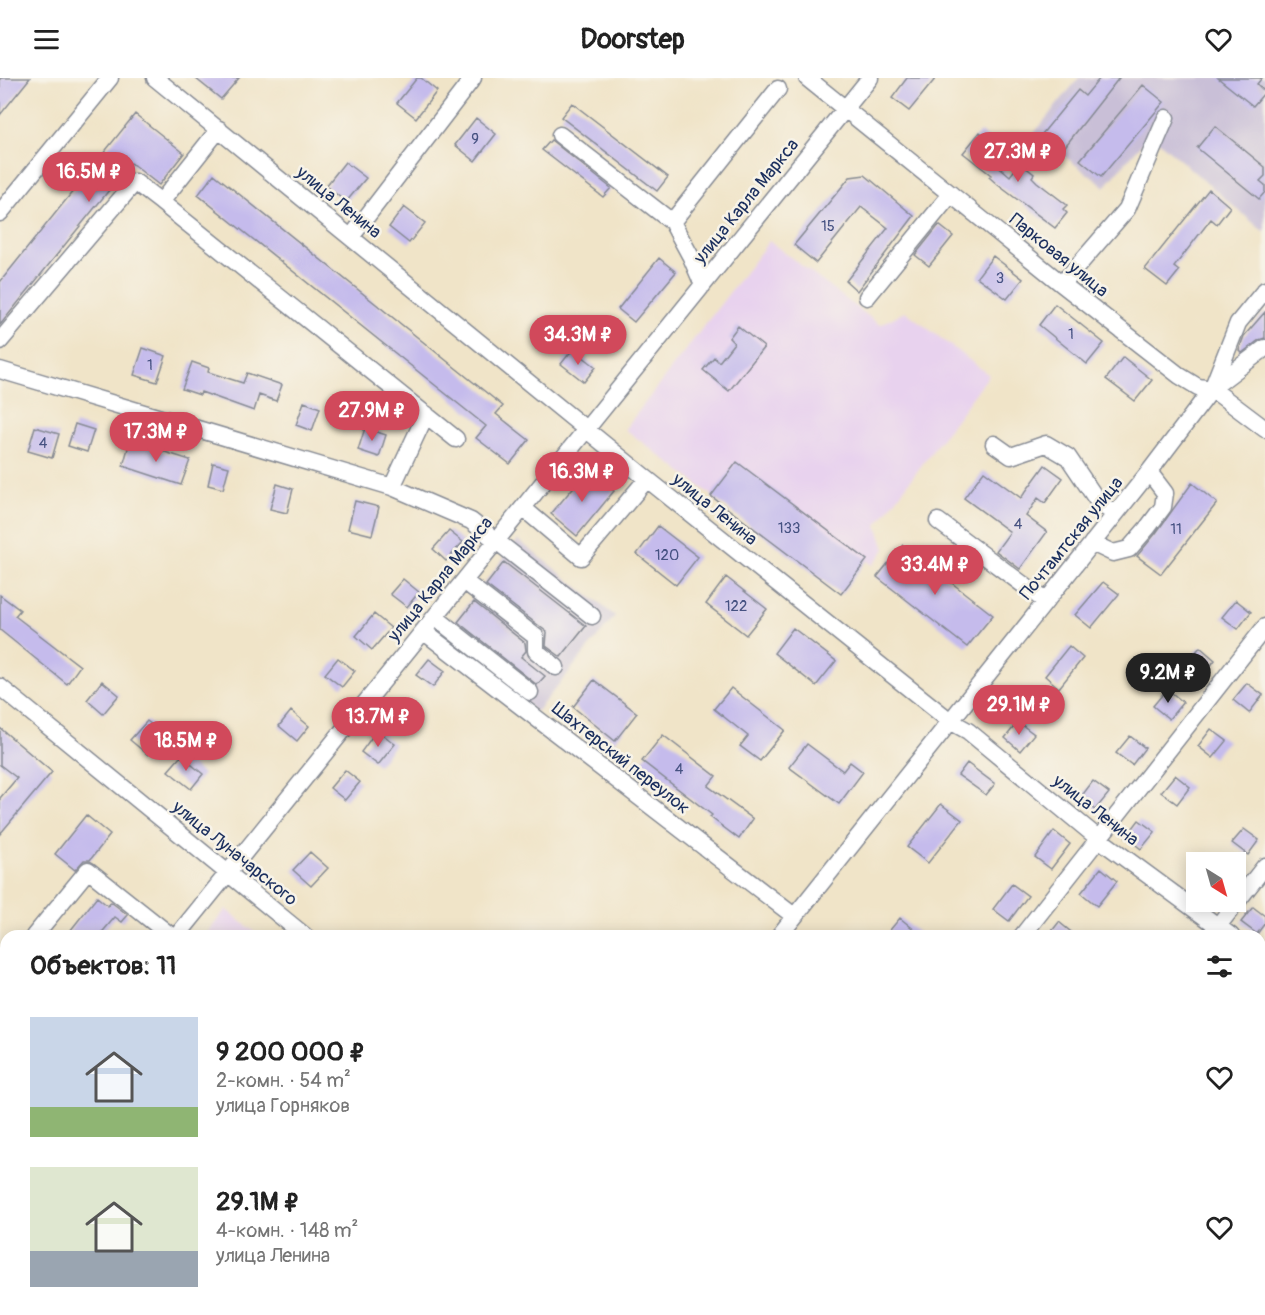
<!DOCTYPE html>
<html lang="ru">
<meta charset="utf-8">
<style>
body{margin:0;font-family:Pangolin,sans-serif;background:#f2f2f2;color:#222;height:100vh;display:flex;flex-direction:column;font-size:22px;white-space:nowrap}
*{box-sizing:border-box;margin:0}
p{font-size:20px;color:#767676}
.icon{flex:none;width:33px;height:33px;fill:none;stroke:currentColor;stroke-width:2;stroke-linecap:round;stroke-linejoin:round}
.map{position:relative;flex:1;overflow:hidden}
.panel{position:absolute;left:0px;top:852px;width:1266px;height:386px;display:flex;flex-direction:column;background:#fff;border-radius:18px 18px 0 0;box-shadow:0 3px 15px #0003}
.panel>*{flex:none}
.needle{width:39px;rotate:143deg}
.tools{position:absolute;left:1186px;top:774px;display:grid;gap:12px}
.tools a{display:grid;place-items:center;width:60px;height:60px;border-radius:0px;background:#fff;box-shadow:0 3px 15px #0003;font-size:30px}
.price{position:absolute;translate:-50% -51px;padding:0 14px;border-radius:21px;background:#d1495b;color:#fff;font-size:20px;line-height:39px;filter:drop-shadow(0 2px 3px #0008)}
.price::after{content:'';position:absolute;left:50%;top:36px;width:18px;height:14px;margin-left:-9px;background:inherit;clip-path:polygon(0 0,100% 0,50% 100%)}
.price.selected{background:#222;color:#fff}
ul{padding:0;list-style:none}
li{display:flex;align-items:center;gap:18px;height:150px;padding:0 30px}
li span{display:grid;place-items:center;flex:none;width:168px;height:120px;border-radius:0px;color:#555}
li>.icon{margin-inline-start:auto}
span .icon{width:72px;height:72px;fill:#fffc;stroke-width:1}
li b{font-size:26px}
h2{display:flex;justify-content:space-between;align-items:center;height:72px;padding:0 30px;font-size:26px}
header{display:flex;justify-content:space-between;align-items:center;height:78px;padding:0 30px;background:#fff;font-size:27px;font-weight:700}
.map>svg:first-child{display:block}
.built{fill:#e8d2ee}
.industrial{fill:#c9bfd7}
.building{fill:#c5bbec}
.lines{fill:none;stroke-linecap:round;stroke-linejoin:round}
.minor-casing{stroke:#868a93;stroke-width:19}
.major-casing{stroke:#868a93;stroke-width:22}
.minor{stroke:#fff;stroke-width:16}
.major{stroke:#fff;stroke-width:20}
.labels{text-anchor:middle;stroke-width:5;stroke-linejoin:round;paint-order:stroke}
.number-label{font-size:15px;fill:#465282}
.street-label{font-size:18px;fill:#1b2f5e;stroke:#f7f3e8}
</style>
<header><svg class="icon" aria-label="menu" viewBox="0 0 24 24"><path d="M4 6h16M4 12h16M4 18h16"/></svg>Doorstep<svg class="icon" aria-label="heart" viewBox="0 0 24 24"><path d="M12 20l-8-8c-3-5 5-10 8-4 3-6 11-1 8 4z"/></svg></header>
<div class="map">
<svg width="1265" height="1237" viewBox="0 0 1265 1237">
<rect width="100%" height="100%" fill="#f7f3e8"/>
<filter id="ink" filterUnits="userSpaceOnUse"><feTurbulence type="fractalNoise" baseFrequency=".0167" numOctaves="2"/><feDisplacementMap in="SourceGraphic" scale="12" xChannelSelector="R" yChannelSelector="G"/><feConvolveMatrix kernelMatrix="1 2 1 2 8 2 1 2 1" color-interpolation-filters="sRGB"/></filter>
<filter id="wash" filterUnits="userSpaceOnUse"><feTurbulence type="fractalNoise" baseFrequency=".008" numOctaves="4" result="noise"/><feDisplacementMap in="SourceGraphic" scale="24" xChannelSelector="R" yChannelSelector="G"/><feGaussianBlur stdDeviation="1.35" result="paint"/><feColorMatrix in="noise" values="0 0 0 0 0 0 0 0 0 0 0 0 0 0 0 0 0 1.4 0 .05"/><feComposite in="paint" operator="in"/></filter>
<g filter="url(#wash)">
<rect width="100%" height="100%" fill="#f0e4c8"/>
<path class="built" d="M769,163l111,84 25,-14 84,64 -112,150 8,24 -12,16 -7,-5 -25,34 -216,-165z
M226,831l33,27h-54z"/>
<path class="industrial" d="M1079,0h186v155l-115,-99 -45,53 -71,-54z
M518,462l97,76 -79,96 -95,-75z"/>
<g id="blocks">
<path class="building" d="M0,0h30l-30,37z
M195,0h44l-18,21z
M417,0h4l16,13 -21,27 -19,-15z
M907,0h29l-27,33 -17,-13z
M1100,0h19l-60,76v-6l-17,-14 36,-44 7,6z
M1218,0h44l-5,6 8,8 -12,14z
M1143,7l21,17 -63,75 -21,-17z
M572,25l96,74 -11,14 -96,-74z
M135,36l49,39 -25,32 -28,-22 -131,162v-43z
M476,40l20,16 -21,27 -20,-16z
M1215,48l50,41v9l-5,5 5,4v7l-6,7 -62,-51z
M980,54l16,13 -9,11 23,20 10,-13 14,11 -2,3 5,5 30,23 -4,4 4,4 -12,15 -57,-43 -9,-8 2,-2 -28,-22z
M551,62l60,48 -8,9 -61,-47z
M345,84l21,16 -20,24 -20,-16z
M214,96l289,232 -7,8 33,26 -19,24 -34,-26 10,-12 -288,-231z
M865,97l49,41 -57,75 -11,-10 42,-53 -27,-21 -45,56 -22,-18 56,-68z
M1209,111l21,18 -13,17 -6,-5 -37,48 5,4 -12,15 -22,-17z
M404,129l21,16 -16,20 -20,-16z
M939,147l14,11 -24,30 -14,-11z
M993,178l30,23 -16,20 -30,-22z
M659,180l17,14 -42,50 -16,-13z
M1055,226l49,39 -17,21 -48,-39z
M1265,234v26l-6,2 -17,13 -3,-3 5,-14z
M738,248l26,21 -35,44 -26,-21 11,-13 5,5 15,-19 -5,-5z
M143,270l23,8 -9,26 -23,-7z
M573,271l23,18 -12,15 -23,-18z
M1123,279l29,23 -17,21 -29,-22z
M192,284l17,6 -1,4 35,11 4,-10 35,12 -6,16 -17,-6 -5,16 -53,-19 -1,3 -18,-6z
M304,324l16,6 -8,23 -16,-6z
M75,346l19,6 -7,22 -19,-6z
M35,349l24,7 -7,24 -24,-7z
M365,350l21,7 -7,22 -21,-7z
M130,363l60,19 -9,25 -58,-19z
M737,384l130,98 -26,34 -130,-98z
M213,385l16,4 -6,22 -15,-4z
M1045,387l18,13 -18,25 -7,-5 -12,18 21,16 -27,37 -24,-18 14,-19 -46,-34 20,-27 37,27z
M588,392l26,21 -37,45 -26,-22z
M1192,405l25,20 -56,71 -24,-18 19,-23z
M277,406l16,5 -6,24 -17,-4z
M355,423l24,6 -7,28 -24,-6z
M658,448l40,31 -22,28 -39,-31z
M449,453l14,11 -17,19 -13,-12z
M903,467l90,70 -26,32 -90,-70z
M504,484l82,64 -25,31 -15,-11 1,-14 -61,-47z
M726,499l41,32 -21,26 -40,-31z
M403,501l16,13 -12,15 -17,-13z
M1103,504l16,12 -28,34 -16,-13z
M0,517l20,15 -5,6 65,50 -13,18 -67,-54z
M1236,522l15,12 -13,17 -16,-12z
M474,524l51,41 1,8 -5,6 24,19 -8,9 -79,-63z
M374,536l17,14 -19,22 -16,-14z
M793,550l43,33 -20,25 -42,-33z
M1069,568l14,12 -24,30 -14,-12z
M1200,569l15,13 -13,17 -16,-13z
M338,580l17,13 -13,16 -17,-13z
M429,581l16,12 -12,16 -17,-12z
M594,602l43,33 -22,28 -42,-34z
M102,603l17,14 -16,19 -16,-14z
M1247,605l16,12 -14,18 -16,-13z
M731,610l54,42 -25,31 -20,-15 8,-10 -34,-27z
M1167,611l16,13 -14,17 -16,-13z
M291,633l18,15 -12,15 -18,-15z
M147,643l17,14 -16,20 -18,-15z
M1018,644l16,12 -14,17 -15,-13z
M0,650l52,44 -52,62v-36l17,-20 -17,-13z
M1211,651l16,12 -14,17 -15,-12z
M377,652l18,14 -17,21 -17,-13z
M663,657l53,41 -8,10 45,33 -14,20 -29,-22 2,-2 -70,-54z
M1130,658l15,12 -13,17 -16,-12z
M807,666l36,27 7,-9 13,10 -24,32 -50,-37z
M181,678l22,18 -12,15 -23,-18z
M967,685l28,21 -9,11 -28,-20z
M345,692l15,12 -15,18 -15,-12z
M1175,697l15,12 -13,17 -16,-12z
M1093,703l16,12 -14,17 -15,-12z
M941,726l21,16 -34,43 -21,-16z
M86,737l24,20 -20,25h-6l-9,10 -20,-16z
M1139,742l16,12 -14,17 -15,-12z
M1244,751l15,11 -11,15 -16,-12z
M1054,753l16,13 -19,25 -16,-12z
M310,774l18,16 -17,18 -18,-16z
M1101,790l16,13 -20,25 -16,-13z
M1012,806l16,12 -19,25 -16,-12z
M97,819l11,9 3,-4 17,13 -6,7 -7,-5 -16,19h-33z
M1253,829l12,9v7l-8,11 -16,-12z
M900,840l22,18h-37z
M1059,844l17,14h-28z"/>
</g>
</g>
<g filter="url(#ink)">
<use href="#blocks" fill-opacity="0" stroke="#868a93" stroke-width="1.5"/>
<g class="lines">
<defs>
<path id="minor" d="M155,0l492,401 303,242 18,10 131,108 132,97
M807,0l255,206 118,92 18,11 14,2 53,40
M560,57l112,87
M161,124l295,237
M0,135l110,-135
M351,159l122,-159
M1062,206l65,-75 39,-91
M703,207l-12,-28 -19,-35 106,-133
M867,219l84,-103
M0,263l135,-159 26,20 58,-73
M0,292l392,117 79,34 121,95
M1212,310l53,-40
M994,366l17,12 35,-12 22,13 31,46 16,11
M392,409l34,-73
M523,430l58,49 66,-78
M938,443l107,80
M1092,465l21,10 16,-4 19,-22 15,-20 2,-14 -16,-21
M464,503l72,56v14l20,16
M435,539l95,75
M423,553l371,285
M0,609l305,249
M34,858l54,-66 83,66
M177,858l693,-858
M779,858l370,-464 63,-83 26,-66 27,-33
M1022,858l243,-309
M1210,858l55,-70
M1260,880l5,4
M0,943l6,-7
M1260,1026l5,-6
M335,1232l7,5
M421,1232l7,5
M646,1232l7,5
M767,1232l7,5
M373,1237l4,-5
M491,1237l4,-5
M906,1237l4,-5
M1090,1237l4,-5"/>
<path id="major" d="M0,1080l6,5
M195,1232l7,5"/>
</defs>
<use href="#minor" class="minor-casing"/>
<use href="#major" class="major-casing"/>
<use href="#minor" class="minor"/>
<use href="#major" class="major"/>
</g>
</g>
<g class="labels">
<g class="number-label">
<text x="475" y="66">9</text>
<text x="828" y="153">15</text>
<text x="1000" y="205">3</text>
<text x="1071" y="261">1</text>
<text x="150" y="292">1</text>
<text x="43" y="370">4</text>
<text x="1018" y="451">4</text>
<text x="789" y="455">133</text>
<text x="1176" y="456">11</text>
<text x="667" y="482">120</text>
<text x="736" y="533">122</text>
<text x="679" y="696">4</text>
</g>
<g class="street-label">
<text transform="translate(746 123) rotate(-51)" y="6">улица Карла Маркса</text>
<text transform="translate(339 124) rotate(39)" y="6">улица Ленина</text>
<text transform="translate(1059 177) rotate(39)" y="6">Парковая улица</text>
<text transform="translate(715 431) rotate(39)" y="6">улица Ленина</text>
<text transform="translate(1071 460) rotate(-51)" y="6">Почтамтская улица</text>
<text transform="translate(440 501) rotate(-51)" y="6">улица Карла Маркса</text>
<text transform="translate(621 680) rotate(38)" y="6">Шахтерский переулок</text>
<text transform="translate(1096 732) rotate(38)" y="6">улица Ленина</text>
<text transform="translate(235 775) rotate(39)" y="6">улица Луначарского</text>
</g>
</g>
</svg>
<div class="tools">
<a><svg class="needle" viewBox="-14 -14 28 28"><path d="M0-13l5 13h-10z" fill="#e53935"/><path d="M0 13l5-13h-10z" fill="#767676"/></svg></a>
</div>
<b class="price" style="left:1018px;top:105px">27.3M ₽</b>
<b class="price" style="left:89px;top:125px">16.5M ₽</b>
<b class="price" style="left:578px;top:288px">34.3M ₽</b>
<b class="price" style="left:372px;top:364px">27.9M ₽</b>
<b class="price" style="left:156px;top:385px">17.3M ₽</b>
<b class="price" style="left:582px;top:425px">16.3M ₽</b>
<b class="price" style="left:935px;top:518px">33.4M ₽</b>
<b class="price selected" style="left:1168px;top:626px">9.2M ₽</b>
<b class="price" style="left:1019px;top:658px">29.1M ₽</b>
<b class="price" style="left:378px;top:670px">13.7M ₽</b>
<b class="price" style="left:186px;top:694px">18.5M ₽</b>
<section class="panel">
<h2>Объектов: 11<svg class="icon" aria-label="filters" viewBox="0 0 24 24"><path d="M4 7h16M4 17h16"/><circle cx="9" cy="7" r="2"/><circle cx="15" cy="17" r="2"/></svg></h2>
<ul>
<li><span style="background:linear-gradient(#c9d6e8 75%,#8fb573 0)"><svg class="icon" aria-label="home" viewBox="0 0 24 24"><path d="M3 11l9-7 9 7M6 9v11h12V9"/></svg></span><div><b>9 200 000 ₽</b><p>2-комн. · 54 m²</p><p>улица Горняков</p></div><svg class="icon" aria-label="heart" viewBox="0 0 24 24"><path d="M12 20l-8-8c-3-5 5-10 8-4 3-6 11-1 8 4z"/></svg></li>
<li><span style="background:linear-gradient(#dfe7d0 70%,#9aa5b1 0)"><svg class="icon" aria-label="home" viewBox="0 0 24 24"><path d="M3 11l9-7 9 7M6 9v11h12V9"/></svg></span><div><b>29.1M ₽</b><p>4-комн. · 148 m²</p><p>улица Ленина</p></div><svg class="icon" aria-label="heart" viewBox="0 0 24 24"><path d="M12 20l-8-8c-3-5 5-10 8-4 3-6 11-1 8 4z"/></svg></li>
</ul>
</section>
</div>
